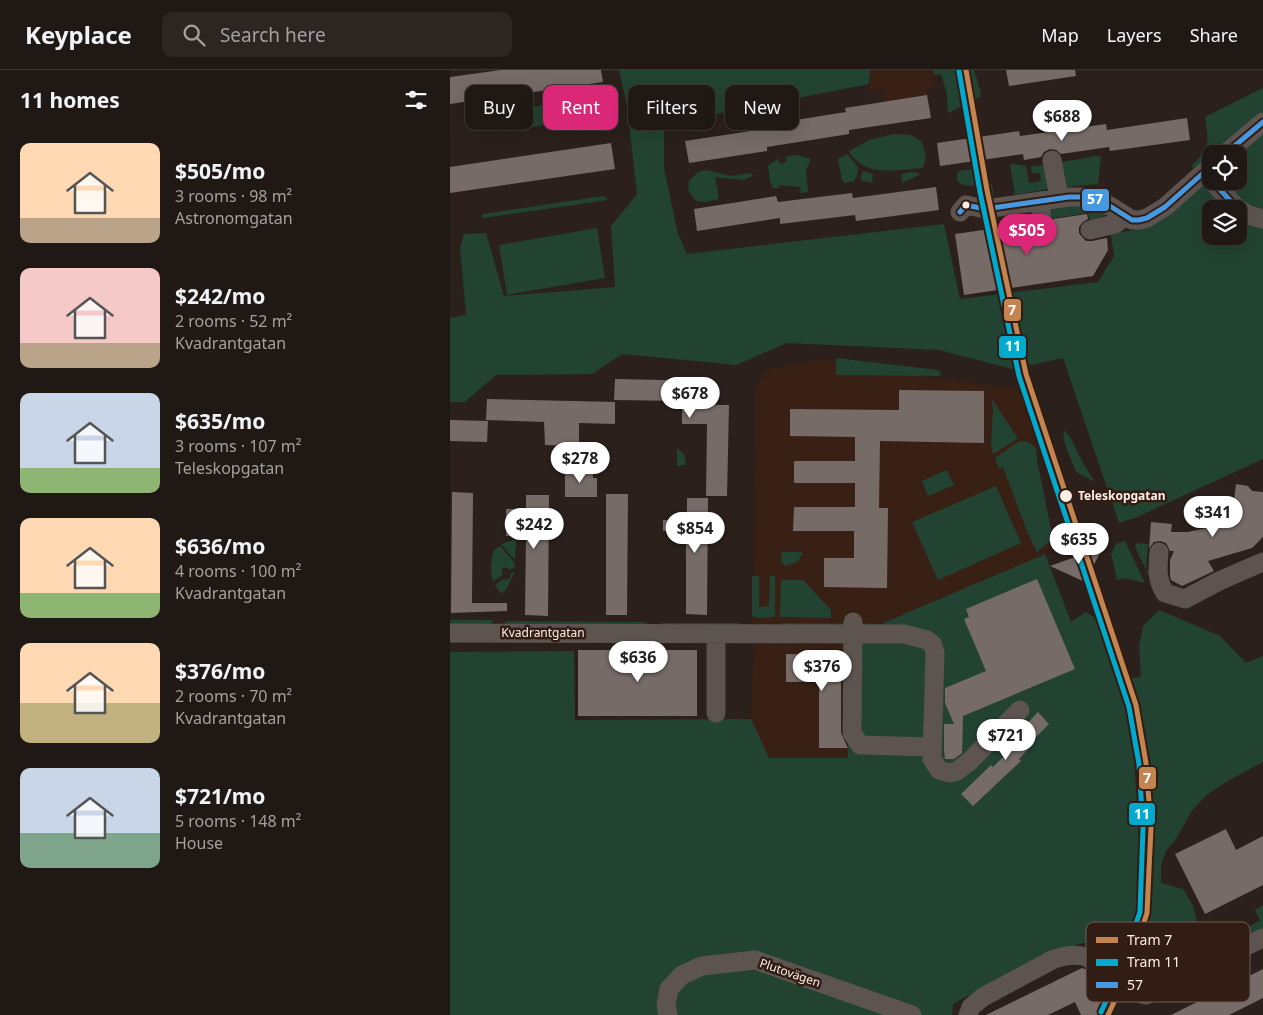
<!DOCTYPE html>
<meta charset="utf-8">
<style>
body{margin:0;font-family:"Noto Sans",sans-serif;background:#2d2522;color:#f1f3f6;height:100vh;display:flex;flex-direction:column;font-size:19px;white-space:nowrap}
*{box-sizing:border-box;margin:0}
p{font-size:16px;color:#a2a0a0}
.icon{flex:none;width:28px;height:28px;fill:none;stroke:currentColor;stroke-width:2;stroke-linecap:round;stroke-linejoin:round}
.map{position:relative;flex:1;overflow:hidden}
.panel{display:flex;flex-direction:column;background:#201814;width:450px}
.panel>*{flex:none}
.banner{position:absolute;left:15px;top:15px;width:475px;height:45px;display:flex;gap:10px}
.buttons{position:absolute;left:752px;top:75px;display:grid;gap:10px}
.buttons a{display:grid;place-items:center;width:45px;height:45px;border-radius:10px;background:#201814;box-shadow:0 5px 20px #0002,0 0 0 1px #3d3734;font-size:25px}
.price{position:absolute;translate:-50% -42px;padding:0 11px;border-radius:18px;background:#fff;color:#222;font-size:16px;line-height:32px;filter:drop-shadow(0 1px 2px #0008)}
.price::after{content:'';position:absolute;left:50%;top:30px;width:15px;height:11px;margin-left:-8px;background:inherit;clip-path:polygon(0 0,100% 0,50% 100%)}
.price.active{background:#db2777;color:#fff}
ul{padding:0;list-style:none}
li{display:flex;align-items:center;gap:15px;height:125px;padding:0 20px}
li span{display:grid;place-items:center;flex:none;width:140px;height:100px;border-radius:10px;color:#555}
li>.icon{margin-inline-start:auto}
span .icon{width:60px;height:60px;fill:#fffc;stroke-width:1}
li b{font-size:21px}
h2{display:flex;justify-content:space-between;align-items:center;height:60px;padding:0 20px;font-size:21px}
.tag{padding:0 18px;border-radius:10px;background:#201814;box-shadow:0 5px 20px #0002,0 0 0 1px #3d3734;font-size:18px;line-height:45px}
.tag.active{background:#db2777;color:#fff}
header{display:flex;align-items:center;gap:30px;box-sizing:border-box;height:70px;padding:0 25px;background:#201814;border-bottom:1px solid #3d3734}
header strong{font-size:24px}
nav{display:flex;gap:28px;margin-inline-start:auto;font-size:18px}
.search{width:350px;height:45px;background:#2d2522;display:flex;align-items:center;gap:12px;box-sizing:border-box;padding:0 18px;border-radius:10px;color:#a2a0a0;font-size:19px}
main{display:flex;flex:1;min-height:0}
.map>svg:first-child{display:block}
.built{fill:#392015}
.green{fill:#224332;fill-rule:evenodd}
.building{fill:#766b67}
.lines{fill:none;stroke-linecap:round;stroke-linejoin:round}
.minor{stroke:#5d534f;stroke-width:19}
.bus-1-casing{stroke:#321d14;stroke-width:9}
.bus-1{stroke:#4699e1;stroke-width:5}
.tram-1-casing{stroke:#321d14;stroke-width:9}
.tram-2-casing{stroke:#321d14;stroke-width:9}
.tram-1{stroke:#c4844f;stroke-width:5}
.tram-2{stroke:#00a9ce;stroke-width:5}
.bus-dot{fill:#fdeee8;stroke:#321d14;stroke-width:2}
.labels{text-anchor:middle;stroke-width:5;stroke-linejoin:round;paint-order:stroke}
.stop-label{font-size:12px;font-weight:bold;fill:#fdeee8;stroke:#321d14;text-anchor:start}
.street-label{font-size:12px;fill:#fdeee8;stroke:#321d14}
.key{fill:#321d14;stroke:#6f5c54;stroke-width:1}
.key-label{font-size:14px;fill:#fdeee8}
.line-badge{stroke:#321d14;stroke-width:2}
.badge-label{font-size:14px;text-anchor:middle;font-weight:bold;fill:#fff}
</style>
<header>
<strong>Keyplace</strong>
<div class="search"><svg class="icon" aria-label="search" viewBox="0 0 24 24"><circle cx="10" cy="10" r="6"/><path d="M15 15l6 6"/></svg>Search here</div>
<nav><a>Map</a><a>Layers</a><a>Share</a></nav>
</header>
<main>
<section class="panel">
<h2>11 homes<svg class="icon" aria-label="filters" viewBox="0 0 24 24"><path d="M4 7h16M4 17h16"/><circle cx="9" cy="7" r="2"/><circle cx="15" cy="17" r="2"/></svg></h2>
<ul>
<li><span style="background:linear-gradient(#ffd9b3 75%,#b9a48a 0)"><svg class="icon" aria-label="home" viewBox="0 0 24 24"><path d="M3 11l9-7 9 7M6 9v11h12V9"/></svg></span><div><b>$505/mo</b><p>3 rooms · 98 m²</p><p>Astronomgatan</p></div></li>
<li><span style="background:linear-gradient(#f6c9c9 75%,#b9a48a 0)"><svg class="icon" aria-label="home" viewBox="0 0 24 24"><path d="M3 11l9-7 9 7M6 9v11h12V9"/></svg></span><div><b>$242/mo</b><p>2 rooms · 52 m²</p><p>Kvadrantgatan</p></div></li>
<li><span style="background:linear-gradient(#c9d6e8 75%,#8fb573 0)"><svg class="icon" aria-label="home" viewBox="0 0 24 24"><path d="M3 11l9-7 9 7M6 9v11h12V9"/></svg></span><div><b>$635/mo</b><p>3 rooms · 107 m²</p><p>Teleskopgatan</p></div></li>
<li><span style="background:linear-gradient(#ffd9b3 75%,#8fb573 0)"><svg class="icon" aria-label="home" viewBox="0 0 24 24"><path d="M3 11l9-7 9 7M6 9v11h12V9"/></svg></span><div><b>$636/mo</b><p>4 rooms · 100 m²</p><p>Kvadrantgatan</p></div></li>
<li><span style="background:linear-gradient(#ffd9b3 60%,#c2b280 0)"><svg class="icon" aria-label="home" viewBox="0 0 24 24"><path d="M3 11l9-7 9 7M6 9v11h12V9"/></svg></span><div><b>$376/mo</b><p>2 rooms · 70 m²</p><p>Kvadrantgatan</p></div></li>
<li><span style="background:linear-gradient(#c9d6e8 65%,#7fa58c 0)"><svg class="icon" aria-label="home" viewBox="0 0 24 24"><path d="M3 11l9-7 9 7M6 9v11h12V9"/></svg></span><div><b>$721/mo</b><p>5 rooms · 148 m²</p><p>House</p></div></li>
</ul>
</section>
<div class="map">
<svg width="813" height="945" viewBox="0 0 813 945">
<rect width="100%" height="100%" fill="#2b201b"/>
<path class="built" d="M420,0h63l3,17 -10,2 5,29 -44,6 -4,-34 -13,1z
M371,289l33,8 172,23 17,52 -7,10 17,96 -19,11 -153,65 -33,4 -95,-4 2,-236 13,-18z
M304,573l94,2 1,10h-63v27l33,1v65h29v10h-80l-17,-39z"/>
<path class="green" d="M169,0h251l-1,14 -205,40v44l14,66 9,20 257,-30 16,75 138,-17 16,-26 -3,-22 23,-4 22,-9 41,-32 -5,-24c20,-19 16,-22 13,-48l58,-29v371l-126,58 -18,6 -56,-165 -51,11 -73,-19 -152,-7 -51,22 -114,-11 -30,20 -96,1 -31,27h-15v-84l16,-3 -6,-68 4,-13 22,-1 18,63 111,-9 -4,-61 26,-32 -10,-88zM761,84h28v27h-28zM761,139h28v27h-28z
M483,0h41l7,23 -1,4 -32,16 -1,-19 -6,-20 -7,1z
M102,34l3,19 -35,6 -3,-20z
M444,64l17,1 10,6c4,10 7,19 1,27 -26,2 -58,10 -73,-17l20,-11z
M397,84l11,13 -1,9 -3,5 -9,2 -3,-3 -4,-21z
M347,85l14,4 -5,11 2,22 -8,1 1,-6 -22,-2v3h-6l-3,-7 -2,-15 9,-7 4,5 6,-3 -2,-4z
M647,86l4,1 -3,27 -32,3 -5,-25z
M564,94l12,2 3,17 12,-2 -1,-8h-8l-1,-7 15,-1 2,24 -33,6 -5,-30z
M536,97l4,17h2l2,13 -19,-11 -12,-1 -6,-4v-7l2,-3z
M256,100l24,6 22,-3 1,3 -10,4 -28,-3 4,22 -13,3 -10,-1 -8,-11 1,-9 9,-9z
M413,101l10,3 -1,9 -12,-3z
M461,102l10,2 -19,9 -1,-9z
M153,126l3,1 2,3 -125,18 -2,-2 2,-2 7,-1z
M621,131l35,11v3l-16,7 -2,-9 -41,6 -1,-12z
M147,158l8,50 -98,17 -8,-50z
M386,288l102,12 3,3 -1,3h-5l-98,-1 -1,-1z
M542,329l25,38v2l-24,15 -2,-11 2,-32z
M614,360l6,7 14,28 11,17 -19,-10c-4,-13 -15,-29 -12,-42z
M570,371l9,1 7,6 1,12 16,79 -16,13 -10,-21 -24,-64 -4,1 -4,-10z
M227,378l7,6 2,11 -9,1z
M497,400l7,15 -26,11 -6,-15z
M546,416l25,57 -83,37 -26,-58z
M66,469l-1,21 -14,-16z
M675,471l20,42 -20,-5 -8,2 -6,-27 5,-9z
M686,473l12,1 -2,26 8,3 -4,5 -15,-31z
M50,476l14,16 1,5 -5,3 -3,-3 -5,2v7l-9,5c-3,-9 -2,-21 1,-31z
M332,482h19l2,2 -6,8 -12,4 -4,-4z
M595,484l26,68 15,-10 17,11 7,39 14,17 17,-2 -2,-31 4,-20 16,-16 61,26 26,27 17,-7v106l-35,19 -20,13 -15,15 -17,30 -10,12 -5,14v18l22,6 10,17 4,16 -5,15 -15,31 -17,9 -17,2 -30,-18 -13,-10 -7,-10c-23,4 -44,15 -64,25 -26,12 -51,24 -76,38l-1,11h-502v-363l124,-1 1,69 176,-1 18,39h79v-129l-66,-2 1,-4 98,1z
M65,501l-9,19 -5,4 -6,-9 8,-6 3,1 4,-2 1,-5z
M302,506h7v31l10,-1 1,-30h5v41l-16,1 -7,-2z
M331,510h22l28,30v8l-51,-1z
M0,550h43v2l-3,2h-40z
M58,551l136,1 4,2 -1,1 -142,-1v-2z
M211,553h78l1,2 -79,-1z
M813,835v26l-46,22 -11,-3 -2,-2c0,-8 2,-14 9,-18l6,11 41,-20 -5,-11z"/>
<path class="building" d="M51,0h100l2,12 -153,22v-27z
M556,0h69l1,6 -67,10z
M477,25l4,23 -82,12v4l-82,13v4l-78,12 -4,-22 79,-12v-4l82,-13 -1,-4z
M131,35l7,3 3,17 -7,4 -9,-4 -10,1 -4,-6 2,-7 10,-2z
M737,48l3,22 -80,11 -1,-4 -48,7 -5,-4 -6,-1 -6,3 -3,5 -17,3 -1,-6 -83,12 -3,-23 82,-12 1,5 86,-12 1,6z
M161,73l4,26 -165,24v-26z
M486,117l3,23 -83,11 -1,-6 -75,9v-6l-83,13 -3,-22 82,-13 2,6 74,-9 1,5z
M637,144l1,5 -5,3 -4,5v6l3,4 4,4h6l15,-3 1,12 -15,26 -129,19 -9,-61 76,-11 6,8 7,1 5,-2 3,-4 1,-7z
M165,309l94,2 -1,24h21l-2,91h-21l1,-72h-25v-23l-68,-1z
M449,320l85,1v52l-104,-2 -1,67h9l-1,80 -63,-1v-29h30v-27h-61l1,-24h61v-24h-61v-22h61v-24l-65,-1v-27l109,1z
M37,329l128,3v22l-36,-1v23l-34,-1 -1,-23 -58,-2z
M0,350l38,1 -1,21 -37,-1z
M115,400l28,1v7h4v19h-32z
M786,414l12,2 4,5 11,1v45l-11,11 -44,13 6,10 -32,15 -11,-6 -1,-4v-16l4,-9h-4l-4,-8 -6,-2 -6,1 -5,6 2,-26 21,2 -1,8h17l36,-8 10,-23z
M2,422l21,1 -1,110h35v8l-56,2z
M156,424h22l-1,121h-21z
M76,425h23l-1,121 -23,-1 1,-80 -20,1v-27h20z
M237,428h21l-1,117 -21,-1v-83h-23v-11l24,1z
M653,477l-18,35 -35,-16z
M587,509l38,90 -112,47 -1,37 -8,6h-9l-1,-10v-25h10l-9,-21v-15l41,-17 -22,-52 5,-2 -3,-8z
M128,580h119v66h-119z
M336,584l55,1v78l7,15h-29v-66h-33z
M588,642l11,12 -17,17 2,2 -15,16 2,2 -48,45 -12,-12 30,-29 2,2 17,-17 -2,-2 15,-16 -2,-2z
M776,759l10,21 27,-14v49l-58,29 -30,-60z
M632,898l5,2 22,45h-28l-6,-13 -27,13h-62z
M813,899v29l-34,17h-58z"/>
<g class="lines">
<path class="minor" d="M775,84l38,-32
M602,90l7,38
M762,111l26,28
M590,131l2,20
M789,139l9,6 15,4
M510,142l6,-7 19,4 84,-12h15l18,4 30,19h7l8,-2 18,-11 46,-41
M640,160l25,-6 11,-8
M709,482c-1,16 -3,27 6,41l20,6 34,-18 44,-19
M403,552l-1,111 8,12 72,2
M0,563l454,1 23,6 6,5 2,8 -3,106 7,11 10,3 8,-2 13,-10 50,-51
M266,643v-79
M218,945l-2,-10 3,-16 13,-14 20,-9 53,-6 157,55
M518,945l3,-8 12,-10 71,-38c26,-8 37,-4 55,16 3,3 7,8 11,11 8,4 18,6 26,9l117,-57"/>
<defs>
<path id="bus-1" d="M775,84l38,-32
M762,111l26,28
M510,142l6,-7 19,4 84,-12h15l18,4 30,19h7l8,-2 18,-11 46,-41"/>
</defs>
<use href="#bus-1" class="bus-1-casing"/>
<use href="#bus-1" class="bus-1"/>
<defs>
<path id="tram-1" d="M516,0l21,120 39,184 110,331 10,58 5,65 -4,85 -21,63 -18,39"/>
<path id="tram-2" d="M509,1l21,121 39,184 110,331 10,57 4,64 -3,84 -21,61 -18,39"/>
</defs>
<use href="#tram-1" class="tram-1-casing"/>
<use href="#tram-2" class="tram-2-casing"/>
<use href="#tram-1" class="tram-1"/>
<use href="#tram-2" class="tram-2"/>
</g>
<g class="bus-dot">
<circle cx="516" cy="135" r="4.5"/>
<circle cx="616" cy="426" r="7"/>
</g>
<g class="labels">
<g class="stop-label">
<text x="628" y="430">Teleskopgatan</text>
</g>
<g class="street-label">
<text x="93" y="567">Kvadrantgatan</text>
<text transform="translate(340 903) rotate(19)" y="4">Plutovägen</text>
</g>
</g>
<rect x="636" y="852" width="164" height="80" rx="8" class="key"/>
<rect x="646" y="867" width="22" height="6" fill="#c4844f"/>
<rect x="646" y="889" width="22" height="7" fill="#00a9ce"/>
<rect x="646" y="912" width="22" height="6" fill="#4699e1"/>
<g class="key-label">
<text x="677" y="875">Tram 7</text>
<text x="677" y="897">Tram 11</text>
<text x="677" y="920">57</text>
</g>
<g class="line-badge">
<rect x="631" y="118" width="29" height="24" rx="5" fill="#4699e1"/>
<rect x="553" y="228" width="19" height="24" rx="5" fill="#c4844f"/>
<rect x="548" y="265" width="29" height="24" rx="5" fill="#00a9ce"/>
<rect x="688" y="696" width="19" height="24" rx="5" fill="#c4844f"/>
<rect x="678" y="732" width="28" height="24" rx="5" fill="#00a9ce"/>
</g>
<g class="badge-label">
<text x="645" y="134">57</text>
<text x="562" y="245">7</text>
<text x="563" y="281">11</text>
<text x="697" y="713">7</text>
<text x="692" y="749">11</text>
</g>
</svg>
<div class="buttons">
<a><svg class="icon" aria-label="locate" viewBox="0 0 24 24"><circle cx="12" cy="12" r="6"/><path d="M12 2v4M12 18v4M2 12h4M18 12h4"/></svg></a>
<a><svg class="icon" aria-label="layers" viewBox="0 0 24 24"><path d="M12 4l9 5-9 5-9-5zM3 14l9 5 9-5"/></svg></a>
</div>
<b class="price" style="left:612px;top:72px">$688</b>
<b class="price active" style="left:577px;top:186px">$505</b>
<b class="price" style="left:240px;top:349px">$678</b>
<b class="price" style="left:130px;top:414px">$278</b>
<b class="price" style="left:763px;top:468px">$341</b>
<b class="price" style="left:84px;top:480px">$242</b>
<b class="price" style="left:245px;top:484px">$854</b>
<b class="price" style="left:629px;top:495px">$635</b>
<b class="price" style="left:188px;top:613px">$636</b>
<b class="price" style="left:372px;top:622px">$376</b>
<b class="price" style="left:556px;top:691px">$721</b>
<div class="banner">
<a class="tag">Buy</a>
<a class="tag active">Rent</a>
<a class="tag">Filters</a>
<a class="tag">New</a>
</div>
</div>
</main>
